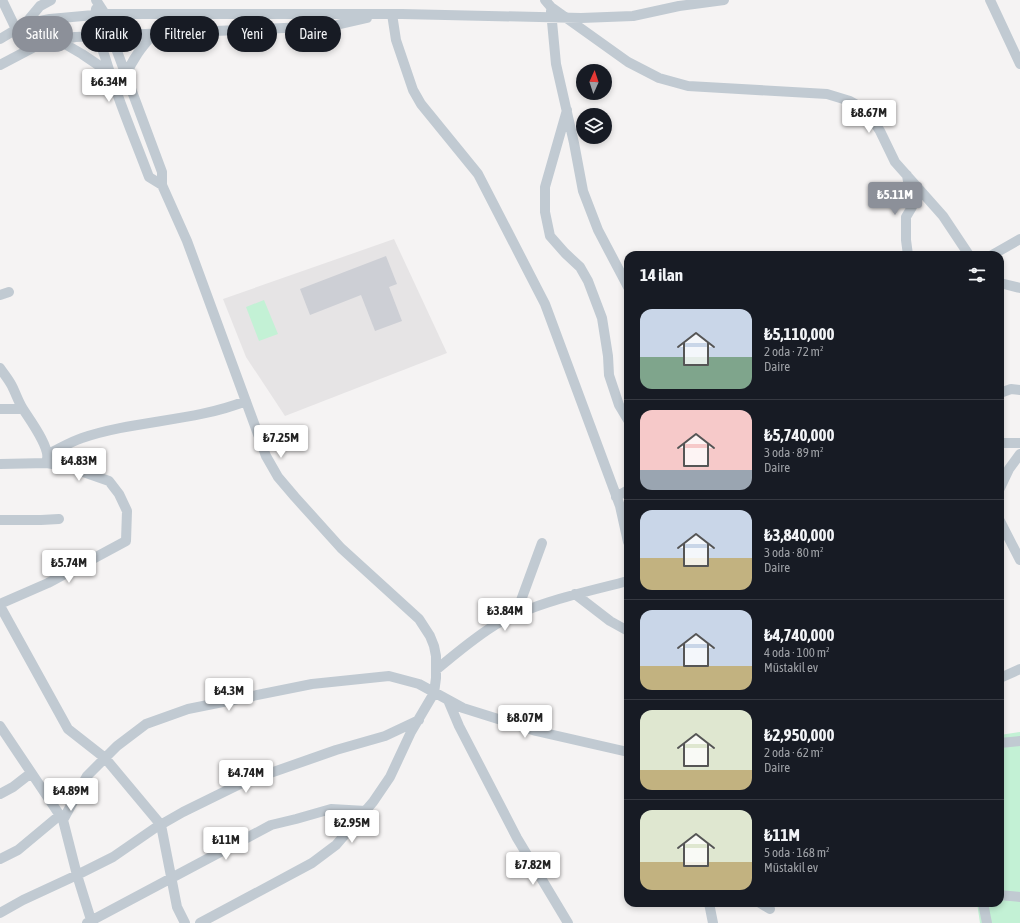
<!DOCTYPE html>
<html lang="tr">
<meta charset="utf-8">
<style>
body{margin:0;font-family:"Asap Condensed",sans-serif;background:#20242c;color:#f1f3f6;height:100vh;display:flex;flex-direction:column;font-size:15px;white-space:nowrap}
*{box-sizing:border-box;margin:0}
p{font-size:13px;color:#9ea1a6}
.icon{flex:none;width:22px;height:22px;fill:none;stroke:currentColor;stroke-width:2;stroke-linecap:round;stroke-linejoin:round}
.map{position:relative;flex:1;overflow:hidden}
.drawer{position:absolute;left:624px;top:251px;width:380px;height:656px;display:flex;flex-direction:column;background:#171b24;border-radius:12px;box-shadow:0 2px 6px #0003}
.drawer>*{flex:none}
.banner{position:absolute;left:12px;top:16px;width:380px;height:36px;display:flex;gap:8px}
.needle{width:26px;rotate:3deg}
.tools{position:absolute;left:576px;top:64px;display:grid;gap:8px}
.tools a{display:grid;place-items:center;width:36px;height:36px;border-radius:50%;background:#171b24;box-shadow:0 2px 6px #0003;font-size:20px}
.price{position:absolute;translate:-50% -34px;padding:0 9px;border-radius:4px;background:#fff;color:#222;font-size:13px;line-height:26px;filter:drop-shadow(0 1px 2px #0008)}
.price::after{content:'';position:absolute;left:50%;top:24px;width:12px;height:9px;margin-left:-6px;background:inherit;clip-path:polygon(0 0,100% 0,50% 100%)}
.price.active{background:#8c9099;color:#fff}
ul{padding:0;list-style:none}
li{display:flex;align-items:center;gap:12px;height:100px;padding:0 16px}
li+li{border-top:1px solid #363941}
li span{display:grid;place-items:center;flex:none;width:112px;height:80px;border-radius:12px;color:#555}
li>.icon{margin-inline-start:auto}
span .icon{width:48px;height:48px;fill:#fffc;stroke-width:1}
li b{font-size:17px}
h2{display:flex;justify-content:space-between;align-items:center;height:48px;padding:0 16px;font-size:17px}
.tag{padding:0 14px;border-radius:18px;background:#171b24;box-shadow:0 2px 6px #0003;font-size:14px;line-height:36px}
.tag.active{background:#8c9099;color:#fff}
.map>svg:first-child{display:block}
.education{fill:#e6e4e5}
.green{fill:#c3f1d5}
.building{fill:#cdcfd5}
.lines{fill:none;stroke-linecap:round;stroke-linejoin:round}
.minor{stroke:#c1cad2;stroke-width:10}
</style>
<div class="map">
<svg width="1020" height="923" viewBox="0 0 1020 923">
<rect width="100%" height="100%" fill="#f5f3f3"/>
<path class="education" d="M394,239l53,114 -162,63 -39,-59 -23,-58z"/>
<path class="green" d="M264,300l14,34 -19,7 -13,-34z
M1020,732v191h-40l-3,-20h23v-168z"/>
<path class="building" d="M386,256l11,28 -8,3 13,34 -27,10 -14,-36 -51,20 -10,-26z"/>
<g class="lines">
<path class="minor" d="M2,0l14,29
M96,0l9,14 6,21 51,137v13l25,56 79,215 12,21 17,20 46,51 78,71 11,17 4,10 2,10v22l-2,15 -23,39 -21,45 -17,25 -37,43 -24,18 -112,60
M545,0l6,7 77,55 31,16 29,8 139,8 23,7 16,9 14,21 15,31 48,54 26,39
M990,0l30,64
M96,9c-3,16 4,33 9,48 12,41 29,80 44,120l13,8
M551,11l5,53 18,79 9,48 15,39 30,57
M392,14l4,26 17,50 8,14 57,70 67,130 75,202 8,36
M25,24l15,-18 11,-6
M0,39l25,-15 25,-5 55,-5h297l179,4 52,-2 46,-10 45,-6
M58,40l24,14 28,19
M0,65l38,-20 37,-8 257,-11 35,-8
M126,76c6,-17 16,-29 28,-43
M567,110l-22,77v25l5,24 15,17 15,14 8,14 14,37 6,38 1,19 10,30 9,15
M907,175l5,32 -6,10v23l2,15
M992,255l28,-16
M1000,283l20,5
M0,295l9,-3
M0,368c4,6 9,12 12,18 4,8 7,17 11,23 7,11 27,38 24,50
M1000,393l11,-4 9,1
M0,409h23
M1000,443h20
M48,454c11,-5 22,-12 34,-16 53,-18 111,-16 164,-37
M0,464l47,-1 22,4 40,14 10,13 8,17 -1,30 -78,42 -48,21
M1000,488l9,-19 11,-15
M616,497l12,-7
M0,520h41l18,-1
M1000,521l20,39
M575,594l35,27 18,10
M0,606l68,123 37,29 56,67 16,82 8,16
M516,614l26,-71
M436,670c19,-16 38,-32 59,-45 41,-23 87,-32 133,-44
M1000,678l20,-9
M448,700l11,26 58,112 51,85
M0,726l63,94 14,55 15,48
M1000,743l20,-2
M0,794l13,-7 18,-14
M63,820l24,-44 30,-30 29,-22 42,-15 124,-25 77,-8 30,8 44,24 73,23 92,21
M0,859l18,-9 42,-35
M1000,895l20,2
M709,903l4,20
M760,903l10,6
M983,903l4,20
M0,913l23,-13 54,-25 36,-18 42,-29 28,-16 59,-29 94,-33 49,-14 34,-16
M87,923l184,-98 25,-6 35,-10 35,2"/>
</g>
</svg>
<div class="tools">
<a><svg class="needle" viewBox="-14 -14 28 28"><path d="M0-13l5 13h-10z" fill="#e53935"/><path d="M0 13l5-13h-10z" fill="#9ea1a6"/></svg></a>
<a><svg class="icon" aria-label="layers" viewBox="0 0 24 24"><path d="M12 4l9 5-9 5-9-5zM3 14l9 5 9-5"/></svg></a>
</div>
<b class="price" style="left:109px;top:103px">₺6.34M</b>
<b class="price" style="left:869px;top:134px">₺8.67M</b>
<b class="price active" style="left:895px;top:216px">₺5.11M</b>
<b class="price" style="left:281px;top:459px">₺7.25M</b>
<b class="price" style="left:79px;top:482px">₺4.83M</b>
<b class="price" style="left:69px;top:584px">₺5.74M</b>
<b class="price" style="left:505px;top:632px">₺3.84M</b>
<b class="price" style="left:229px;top:712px">₺4.3M</b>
<b class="price" style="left:525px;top:739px">₺8.07M</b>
<b class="price" style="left:246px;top:794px">₺4.74M</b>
<b class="price" style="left:71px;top:812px">₺4.89M</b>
<b class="price" style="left:352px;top:844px">₺2.95M</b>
<b class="price" style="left:226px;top:861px">₺11M</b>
<b class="price" style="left:533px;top:886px">₺7.82M</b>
<div class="banner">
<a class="tag active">Satılık</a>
<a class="tag">Kiralık</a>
<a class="tag">Filtreler</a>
<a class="tag">Yeni</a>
<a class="tag">Daire</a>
</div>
<section class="drawer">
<h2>14 ilan<svg class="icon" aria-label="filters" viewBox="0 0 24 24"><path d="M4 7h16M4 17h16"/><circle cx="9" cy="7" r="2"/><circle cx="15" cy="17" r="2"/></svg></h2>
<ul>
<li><span style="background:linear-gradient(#c9d6e8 60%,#7fa58c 0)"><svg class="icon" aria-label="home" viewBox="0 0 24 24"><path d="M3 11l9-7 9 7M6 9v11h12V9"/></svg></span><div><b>₺5,110,000</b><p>2 oda · 72 m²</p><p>Daire</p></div></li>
<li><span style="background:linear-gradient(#f6c9c9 75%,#9aa5b1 0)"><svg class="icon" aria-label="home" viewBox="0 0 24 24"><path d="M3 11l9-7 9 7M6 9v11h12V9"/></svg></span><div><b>₺5,740,000</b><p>3 oda · 89 m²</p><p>Daire</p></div></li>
<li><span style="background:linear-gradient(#c9d6e8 60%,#c2b280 0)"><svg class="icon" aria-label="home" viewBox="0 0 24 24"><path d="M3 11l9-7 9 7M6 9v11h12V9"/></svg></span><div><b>₺3,840,000</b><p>3 oda · 80 m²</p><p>Daire</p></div></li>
<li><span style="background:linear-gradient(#c9d6e8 70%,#c2b280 0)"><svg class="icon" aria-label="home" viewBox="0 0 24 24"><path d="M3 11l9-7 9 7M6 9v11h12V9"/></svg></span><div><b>₺4,740,000</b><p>4 oda · 100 m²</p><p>Müstakil ev</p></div></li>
<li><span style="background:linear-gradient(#dfe7d0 75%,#c2b280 0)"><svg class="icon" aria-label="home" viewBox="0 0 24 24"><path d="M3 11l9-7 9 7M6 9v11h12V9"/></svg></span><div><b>₺2,950,000</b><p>2 oda · 62 m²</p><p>Daire</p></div></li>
<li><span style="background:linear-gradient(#dfe7d0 65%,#c2b280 0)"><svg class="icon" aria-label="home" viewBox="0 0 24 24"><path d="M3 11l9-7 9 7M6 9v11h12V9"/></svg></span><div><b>₺11M</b><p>5 oda · 168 m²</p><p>Müstakil ev</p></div></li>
</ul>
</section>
</div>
